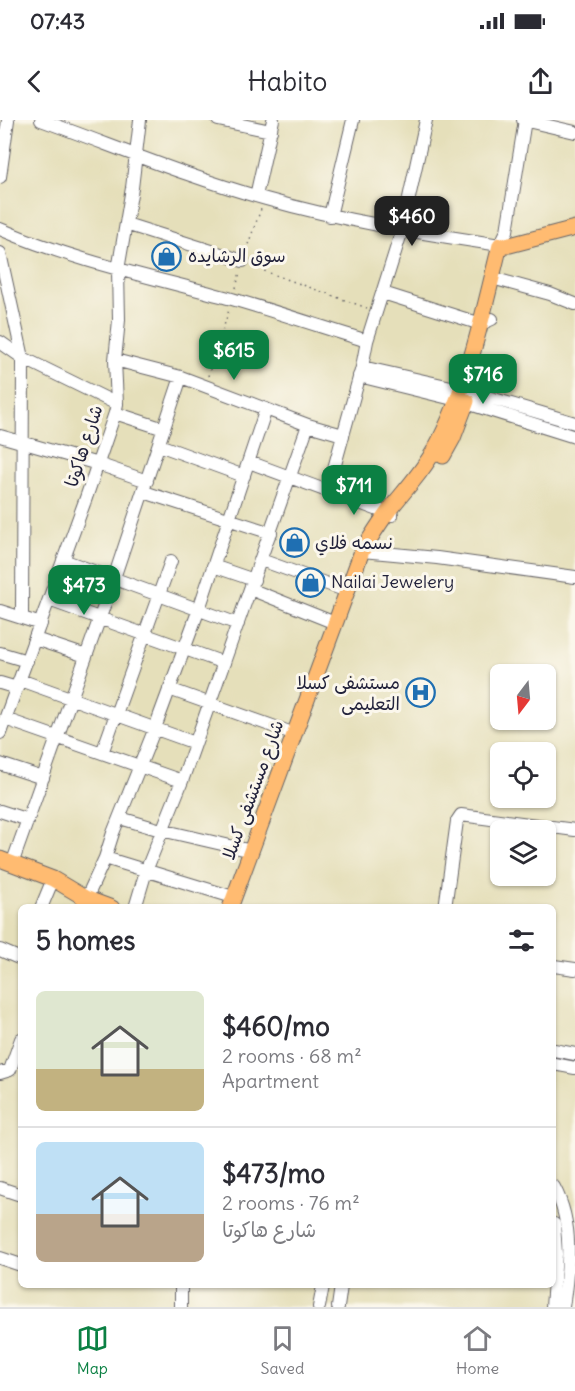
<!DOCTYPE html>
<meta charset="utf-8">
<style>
body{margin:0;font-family:Delius,"Playpen Sans Arabic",sans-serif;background:#f7f7f7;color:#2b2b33;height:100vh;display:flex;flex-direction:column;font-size:22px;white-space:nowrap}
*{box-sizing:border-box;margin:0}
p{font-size:20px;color:#7c7c81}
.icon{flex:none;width:33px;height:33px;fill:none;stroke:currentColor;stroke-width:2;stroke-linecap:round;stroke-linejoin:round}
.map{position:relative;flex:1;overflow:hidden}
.side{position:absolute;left:18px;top:784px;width:538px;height:384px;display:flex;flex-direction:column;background:#fff;border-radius:9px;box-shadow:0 2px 4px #0004}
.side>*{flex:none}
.needle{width:39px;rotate:196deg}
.tools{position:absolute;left:490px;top:544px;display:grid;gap:12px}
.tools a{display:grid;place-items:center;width:66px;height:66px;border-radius:9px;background:#fff;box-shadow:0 2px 4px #0004;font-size:30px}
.price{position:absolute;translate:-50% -51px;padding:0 14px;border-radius:12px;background:#0b8043;color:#fff;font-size:20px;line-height:39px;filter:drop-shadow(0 2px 3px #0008)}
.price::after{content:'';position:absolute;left:50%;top:36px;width:18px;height:14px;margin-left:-9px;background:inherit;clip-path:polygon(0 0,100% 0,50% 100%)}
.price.on{background:#222;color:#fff}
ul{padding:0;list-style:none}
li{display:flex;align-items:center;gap:18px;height:150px;padding:0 18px}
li+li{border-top:2px solid #e1e1e2}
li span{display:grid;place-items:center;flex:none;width:168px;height:120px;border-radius:9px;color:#555}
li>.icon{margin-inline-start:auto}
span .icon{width:72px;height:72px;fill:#fffc;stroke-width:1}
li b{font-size:26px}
h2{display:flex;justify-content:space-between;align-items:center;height:72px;padding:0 18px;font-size:26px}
.status{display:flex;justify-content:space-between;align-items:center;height:42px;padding:0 30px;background:#fff;direction:ltr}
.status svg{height:16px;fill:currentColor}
header{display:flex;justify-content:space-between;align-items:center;height:78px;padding:0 18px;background:#fff;font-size:27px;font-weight:600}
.dock{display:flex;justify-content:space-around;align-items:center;height:84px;border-top:2px solid #e1e1e2;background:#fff;font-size:16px;color:#7c7c81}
.dock a{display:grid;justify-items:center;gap:3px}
.dock .on{color:#0b8043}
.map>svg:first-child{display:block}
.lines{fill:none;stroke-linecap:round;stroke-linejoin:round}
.minor-casing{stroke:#666467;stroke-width:14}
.major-casing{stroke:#666467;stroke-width:17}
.path{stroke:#666467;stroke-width:1.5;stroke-dasharray:1.5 4.5;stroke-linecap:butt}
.minor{stroke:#fff;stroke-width:12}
.major{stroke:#ffbb71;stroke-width:15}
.labels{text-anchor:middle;stroke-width:6;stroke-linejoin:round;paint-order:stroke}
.poi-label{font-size:18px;fill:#22223b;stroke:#fbf7ec;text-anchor:start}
.street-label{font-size:18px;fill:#22223b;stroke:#fbf7ec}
</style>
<div class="status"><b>07:43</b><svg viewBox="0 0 49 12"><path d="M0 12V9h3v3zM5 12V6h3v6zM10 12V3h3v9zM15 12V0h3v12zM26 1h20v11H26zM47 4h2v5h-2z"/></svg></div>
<header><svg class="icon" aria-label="back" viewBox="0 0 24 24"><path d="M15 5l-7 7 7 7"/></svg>Habito<svg class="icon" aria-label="share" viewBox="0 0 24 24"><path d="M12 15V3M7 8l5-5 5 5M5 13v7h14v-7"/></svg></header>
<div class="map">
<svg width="575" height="1187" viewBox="0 0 575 1187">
<rect width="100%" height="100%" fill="#fbf7ec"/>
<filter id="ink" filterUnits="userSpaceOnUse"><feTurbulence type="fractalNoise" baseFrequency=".0167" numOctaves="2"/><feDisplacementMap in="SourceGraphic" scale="12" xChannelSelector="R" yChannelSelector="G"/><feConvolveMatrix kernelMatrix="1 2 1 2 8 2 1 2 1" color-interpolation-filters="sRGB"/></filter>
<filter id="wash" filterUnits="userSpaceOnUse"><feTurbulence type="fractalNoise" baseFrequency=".008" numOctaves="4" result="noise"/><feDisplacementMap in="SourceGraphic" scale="24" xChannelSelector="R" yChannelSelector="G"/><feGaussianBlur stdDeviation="1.35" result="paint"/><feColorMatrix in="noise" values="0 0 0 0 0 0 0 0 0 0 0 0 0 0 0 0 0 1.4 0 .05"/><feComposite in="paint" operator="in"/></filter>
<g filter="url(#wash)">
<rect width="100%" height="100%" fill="#e5dfba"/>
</g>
<g filter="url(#ink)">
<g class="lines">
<defs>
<path id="minor" d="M41,0c75,27 149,58 225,79 77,22 155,34 234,46l7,-14 18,-111
M218,0l53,11
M523,0l52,12
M0,57l8,-57
M256,76l17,-76
M330,96l23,-96
M126,104l117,37
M0,109c77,33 152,48 232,70 45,13 90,28 135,42
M0,133l23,105 -1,259
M492,158l58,16 25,10
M383,173l98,31 11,-5
M0,222l23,16 94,46
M115,240l66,17 127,48 35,10
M362,247l98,22 115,34
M359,256l98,24 118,37
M115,293l49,16
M0,316l98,28 49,17
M159,325l85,31
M249,342l143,53
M328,370l34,-123 5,-26 35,-111 24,-110
M144,372l127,41
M362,431l75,7 138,19
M63,440l175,64
M261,440l86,31
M213,446l41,14
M250,469l85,34
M49,480l175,63
M0,491l41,13
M35,519l51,17
M0,533l27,8
M20,560l175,63
M0,563l17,5
M169,569l126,45
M5,599l177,62
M0,613l86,-235 29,-85 2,-9 -2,-44 4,-40 -1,-50 14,-82 8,-68
M102,633l69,-192
M0,644l43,14
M0,691l28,9
M120,698l41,12 91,21
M105,738l128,39
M12,744l102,-286 67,-201
M41,788l12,-29
M82,788l23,-50 8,-25 42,-105 44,-119 67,-200
M135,788l11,-37 36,-90 126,-356
M445,788l12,-87 4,-6 114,15
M0,830l21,9
M554,846l21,3
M554,930l21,4
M554,944l21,4
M0,953l10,-3 11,-31
M554,1067c20,37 15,80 9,120
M0,1068l21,7
M0,1138l21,7
M181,1187v-21
M319,1187l4,-21
M338,1187l3,-21
M552,1187l4,-53 -2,-30"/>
<path id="major" d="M443,336l10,-18 14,-37
M0,739l53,20 32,19 27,10
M230,788l132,-357c9,-14 18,-29 28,-42 16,-20 34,-39 46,-62 32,-59 48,-138 64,-202h10l65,-17"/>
</defs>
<use href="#minor" class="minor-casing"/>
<use href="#major" class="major-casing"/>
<path class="path" d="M246,130l15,-41
M253,147l114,41
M236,168l4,-16
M208,256l21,-66"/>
<use href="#minor" class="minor"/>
<use href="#major" class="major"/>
</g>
</g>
<defs>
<symbol id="shop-ring" viewBox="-11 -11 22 22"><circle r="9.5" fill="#fbf7ec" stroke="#1f6fb2" stroke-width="1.5"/><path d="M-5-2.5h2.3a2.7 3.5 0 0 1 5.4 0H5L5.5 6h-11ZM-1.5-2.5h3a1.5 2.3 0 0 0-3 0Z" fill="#1f6fb2"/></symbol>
<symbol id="hospital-ring" viewBox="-11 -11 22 22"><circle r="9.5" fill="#fbf7ec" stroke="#1f6fb2" stroke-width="1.5"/><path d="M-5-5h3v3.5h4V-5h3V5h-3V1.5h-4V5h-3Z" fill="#1f6fb2"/></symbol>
</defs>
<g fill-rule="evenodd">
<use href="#shop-ring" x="150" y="120" width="33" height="33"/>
<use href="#shop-ring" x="278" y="406" width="33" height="33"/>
<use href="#shop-ring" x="294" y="446" width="33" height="33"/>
<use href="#hospital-ring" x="404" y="556" width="33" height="33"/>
</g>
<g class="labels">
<g class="poi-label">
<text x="188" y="142">سوق الرشايده</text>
<text x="315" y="429">نسمه فلاي</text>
<text x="331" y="468">Nailai Jewelery</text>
<text x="400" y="569" text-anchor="end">مستشفى كسلا<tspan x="400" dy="21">التعليمى</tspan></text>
</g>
<g class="street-label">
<text transform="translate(84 326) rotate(-72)" y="6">شارع هاكوتا</text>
<text transform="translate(253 670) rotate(-70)" y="6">شارع مستشفى كسلا</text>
</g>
</g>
</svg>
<div class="tools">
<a><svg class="needle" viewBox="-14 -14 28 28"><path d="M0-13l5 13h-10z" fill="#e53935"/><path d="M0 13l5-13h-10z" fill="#7c7c81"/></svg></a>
<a><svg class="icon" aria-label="locate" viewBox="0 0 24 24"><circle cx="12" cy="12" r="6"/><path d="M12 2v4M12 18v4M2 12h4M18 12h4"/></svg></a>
<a><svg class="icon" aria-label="layers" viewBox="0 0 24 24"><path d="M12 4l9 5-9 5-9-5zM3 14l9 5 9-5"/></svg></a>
</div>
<b class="price on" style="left:412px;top:127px">$460</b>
<b class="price" style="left:234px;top:261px">$615</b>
<b class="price" style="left:483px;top:285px">$716</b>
<b class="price" style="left:354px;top:396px">$711</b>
<b class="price" style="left:84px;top:496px">$473</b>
<section class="side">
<h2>5 homes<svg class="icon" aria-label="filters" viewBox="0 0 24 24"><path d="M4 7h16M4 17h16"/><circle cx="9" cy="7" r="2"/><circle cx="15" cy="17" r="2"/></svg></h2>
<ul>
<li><span style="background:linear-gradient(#dfe7d0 65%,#c2b280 0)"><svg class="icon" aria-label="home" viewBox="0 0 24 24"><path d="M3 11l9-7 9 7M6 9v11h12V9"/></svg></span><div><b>$460/mo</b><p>2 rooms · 68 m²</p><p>Apartment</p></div></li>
<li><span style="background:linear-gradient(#bfe0f5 60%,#b9a48a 0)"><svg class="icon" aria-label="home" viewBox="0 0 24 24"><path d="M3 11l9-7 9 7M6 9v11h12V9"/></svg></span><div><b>$473/mo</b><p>2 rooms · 76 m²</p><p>شارع هاكوتا</p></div></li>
</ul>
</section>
</div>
<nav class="dock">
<a class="on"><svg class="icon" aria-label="map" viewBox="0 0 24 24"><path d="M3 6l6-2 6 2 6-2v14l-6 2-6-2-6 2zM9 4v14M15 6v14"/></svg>Map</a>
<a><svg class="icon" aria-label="saved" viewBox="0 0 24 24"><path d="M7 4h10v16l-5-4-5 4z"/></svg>Saved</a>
<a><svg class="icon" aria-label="home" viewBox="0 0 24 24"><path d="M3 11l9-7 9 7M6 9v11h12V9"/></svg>Home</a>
</nav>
